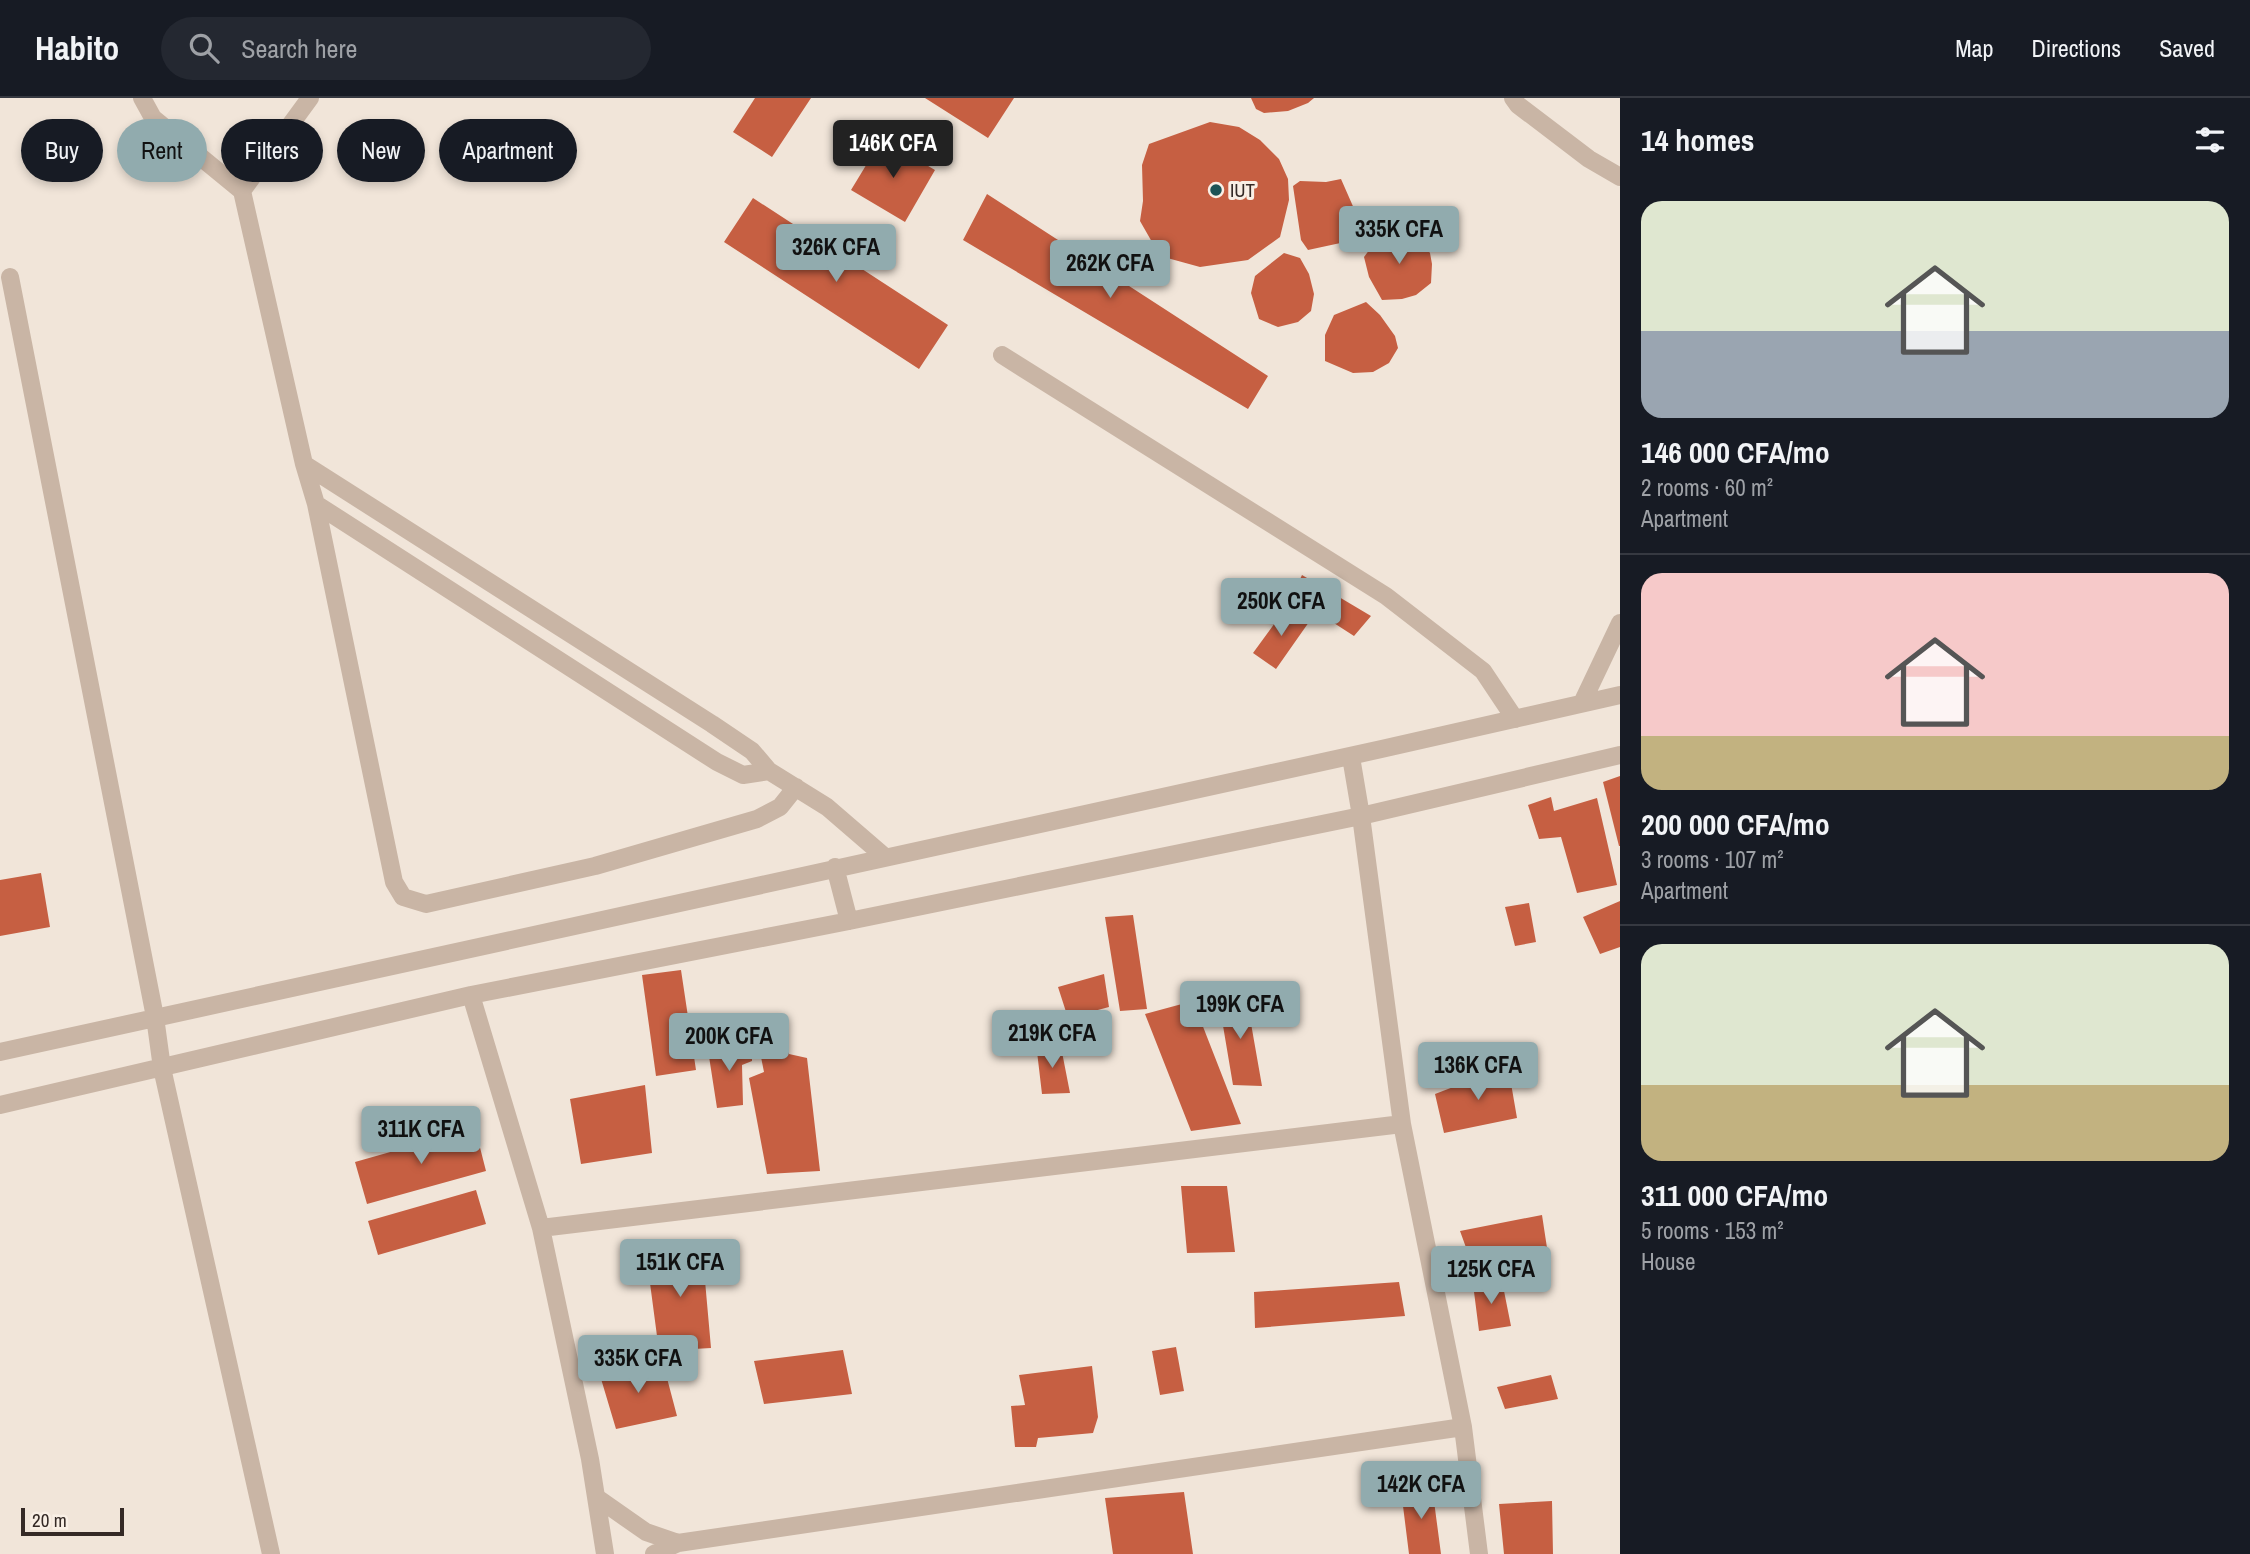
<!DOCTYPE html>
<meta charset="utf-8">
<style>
body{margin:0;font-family:"Archivo Narrow",sans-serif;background:#242831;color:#f1f3f6;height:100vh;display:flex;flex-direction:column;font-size:26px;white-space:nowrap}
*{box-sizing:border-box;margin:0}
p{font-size:23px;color:#9ea1a6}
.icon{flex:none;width:38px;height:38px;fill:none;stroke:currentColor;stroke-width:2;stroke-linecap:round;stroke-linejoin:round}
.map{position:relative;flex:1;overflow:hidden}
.side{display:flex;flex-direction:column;background:#171b24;width:630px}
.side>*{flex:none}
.banner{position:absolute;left:21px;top:21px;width:665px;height:63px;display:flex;gap:14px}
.scale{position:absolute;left:21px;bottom:18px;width:103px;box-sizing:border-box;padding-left:7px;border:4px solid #352a26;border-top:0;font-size:19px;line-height:24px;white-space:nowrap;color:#352a26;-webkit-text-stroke:5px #f9efe5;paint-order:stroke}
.price{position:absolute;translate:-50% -60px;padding:0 16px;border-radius:7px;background:#91abae;color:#111;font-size:23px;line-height:46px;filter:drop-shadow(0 2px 4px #0008)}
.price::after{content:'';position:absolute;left:50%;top:42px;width:21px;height:16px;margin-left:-10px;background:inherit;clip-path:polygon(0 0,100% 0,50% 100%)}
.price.on{background:#222;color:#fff}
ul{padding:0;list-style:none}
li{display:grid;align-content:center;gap:14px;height:371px;padding:0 21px}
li+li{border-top:2px solid #363941}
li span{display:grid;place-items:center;height:217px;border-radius:21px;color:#555}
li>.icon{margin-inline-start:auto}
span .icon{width:126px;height:126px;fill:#fffc;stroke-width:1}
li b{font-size:30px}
h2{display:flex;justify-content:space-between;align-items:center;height:84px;padding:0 21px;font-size:30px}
.chip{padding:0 24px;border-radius:32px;background:#171b24;box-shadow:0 4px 10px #0003;font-size:24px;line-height:63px}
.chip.on{background:#91abae;color:#111}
header{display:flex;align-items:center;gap:42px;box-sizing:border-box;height:98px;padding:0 35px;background:#171b24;border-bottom:2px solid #363941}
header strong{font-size:33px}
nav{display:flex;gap:38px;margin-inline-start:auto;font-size:24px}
.search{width:490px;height:63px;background:#242831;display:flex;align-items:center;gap:18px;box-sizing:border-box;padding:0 24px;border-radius:38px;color:#9ea1a6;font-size:26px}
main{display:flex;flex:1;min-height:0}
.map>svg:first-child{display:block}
.building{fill:#c65f42}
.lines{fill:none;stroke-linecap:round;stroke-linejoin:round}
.minor{stroke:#c9b5a5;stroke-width:18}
.poi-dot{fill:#1c5356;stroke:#f9efe5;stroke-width:2.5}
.labels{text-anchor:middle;stroke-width:6;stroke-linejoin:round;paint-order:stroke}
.poi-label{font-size:19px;fill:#352a26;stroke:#f9efe5;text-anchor:start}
</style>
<header>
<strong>Habito</strong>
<div class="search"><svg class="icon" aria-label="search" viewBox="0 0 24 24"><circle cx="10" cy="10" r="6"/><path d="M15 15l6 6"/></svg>Search here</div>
<nav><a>Map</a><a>Directions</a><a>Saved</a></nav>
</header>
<main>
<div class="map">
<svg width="1620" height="1456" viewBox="0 0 1620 1456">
<rect width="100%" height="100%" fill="#f1e5d9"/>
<path class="building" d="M755,0h56l-39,59 -39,-25z
M925,0h89l-26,40z
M1251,0h63l-6,5 -20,8 -24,2 -8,-4z
M1210,24l29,5 21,13 19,19 9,20 1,21 -9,37 -32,23 -48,7 -40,-11 -20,-35 3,-20 -1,-36 7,-21z
M882,41l53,31 -30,52 -54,-32z
M1341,81l18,41v19l-51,11 -7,-10 -8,-54 7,-5 26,1z
M987,96l281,182 -20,33 -285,-169z
M753,100l195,127 -29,44 -195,-127z
M1412,131l18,24 2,11 -1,19 -15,12 -14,4 -20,1 -13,-23 -5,-20 12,-16z
M1284,155l16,5 9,16 5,20 -3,17 -13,11 -20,5 -19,-8 -8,-26 4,-17z
M1366,204l14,13 15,21 3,12 -9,15 -16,9 -20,1 -28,-12v-26l9,-20z
M1302,477l69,41 -17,20 -62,-40z
M1285,511l24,13 -33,47 -23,-16z
M1620,678v70h-1l-16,-64z
M1551,699l3,14 43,-13 20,87 -40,8 -16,-56 -22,2 -11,-34z
M41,775l9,54 -50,9v-56z
M1620,803v46l-20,7 -17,-37z
M1529,805l7,39 -21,4 -10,-39z
M1133,817l14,94 -27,2 -15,-94z
M681,872l15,100 -40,6 -14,-101z
M1104,876l5,33 -41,11 -10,-31z
M1246,897l16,91 -29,-1 -15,-89z
M1193,903l48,123 -50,7 -46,-117z
M786,939l3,17 18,4 13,113 -53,3 -18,-96 15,-6 -5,-25z
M752,944v19l-10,4 1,40 -26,3 -9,-58z
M1036,945l25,4 9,46 -28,1z
M1508,968l9,52 -73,15 -9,-39z
M645,987l7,68 -71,11 -11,-65z
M475,1030l11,43 -119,33 -12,-42z
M1181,1088h46l8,66 -48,1z
M476,1092l10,34 -108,31 -10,-34z
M1542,1117l7,46 -73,14 -16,-44z
M702,1149l9,101 -52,3 -13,-98z
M1502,1183l9,45 -32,5 -6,-47z
M1399,1184l6,34 -150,12 -1,-36z
M1176,1249l8,44 -24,4 -8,-44z
M843,1252l9,44 -88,10 -10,-43z
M663,1265l14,53 -61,13 -17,-57z
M1092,1268l6,51 -5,16 -55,5 -2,9h-21l-4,-41 14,-1 -6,-30z
M1551,1277l7,24 -53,10 -8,-22z
M1432,1388l9,68h-32l-8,-64z
M1184,1394l9,62h-80l-8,-56z
M1552,1403l1,53h-49l-5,-50z"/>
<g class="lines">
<path class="minor" d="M142,0l11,20 89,73 62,273 12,40 78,378 9,15 23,7 169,-38 162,-47 23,-12 16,-20
M1513,0l5,7 71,54 31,18
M242,93l68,-93
M10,179l145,740 7,51 109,486
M1002,257l384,241 97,75 32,48
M304,366l408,260 40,27 17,20 58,36 58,50
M316,406l401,258 26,13 26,-4
M1582,605l38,-80
M1351,659l10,59 41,308 61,303 16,127
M835,769l14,54
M471,897l70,233 861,-104
M0,954c539,-122 1081,-233 1620,-357
M0,1007l471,-110 378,-74 512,-105 259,-61
M541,1130l49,231 6,38 50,35 32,11 785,-116
M596,1399l9,57
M654,1456l24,-11"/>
</g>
<circle class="poi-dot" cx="1216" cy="92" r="7"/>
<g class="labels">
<g class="poi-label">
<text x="1230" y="99">IUT</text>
</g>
</g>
</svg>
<div class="scale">20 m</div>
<b class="price on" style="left:893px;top:82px">146K CFA</b>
<b class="price" style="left:1399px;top:168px">335K CFA</b>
<b class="price" style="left:836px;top:186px">326K CFA</b>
<b class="price" style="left:1110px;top:202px">262K CFA</b>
<b class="price" style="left:1281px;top:540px">250K CFA</b>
<b class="price" style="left:1240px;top:943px">199K CFA</b>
<b class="price" style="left:1052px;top:972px">219K CFA</b>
<b class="price" style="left:729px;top:975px">200K CFA</b>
<b class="price" style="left:1478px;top:1004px">136K CFA</b>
<b class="price" style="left:421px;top:1068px">311K CFA</b>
<b class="price" style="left:680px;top:1201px">151K CFA</b>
<b class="price" style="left:1491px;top:1208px">125K CFA</b>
<b class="price" style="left:638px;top:1297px">335K CFA</b>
<b class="price" style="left:1421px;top:1423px">142K CFA</b>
<div class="banner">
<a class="chip">Buy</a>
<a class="chip on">Rent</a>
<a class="chip">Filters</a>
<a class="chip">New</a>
<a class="chip">Apartment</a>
</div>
</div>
<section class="side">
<h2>14 homes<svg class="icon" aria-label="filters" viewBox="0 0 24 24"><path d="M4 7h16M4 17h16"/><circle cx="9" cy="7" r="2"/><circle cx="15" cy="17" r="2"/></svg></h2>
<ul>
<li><span style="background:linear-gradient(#dfe7d0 60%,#9aa5b1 0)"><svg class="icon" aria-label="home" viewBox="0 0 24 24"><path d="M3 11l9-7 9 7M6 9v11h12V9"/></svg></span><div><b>146 000 CFA/mo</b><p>2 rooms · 60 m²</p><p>Apartment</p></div></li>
<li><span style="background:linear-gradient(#f6c9c9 75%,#c2b280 0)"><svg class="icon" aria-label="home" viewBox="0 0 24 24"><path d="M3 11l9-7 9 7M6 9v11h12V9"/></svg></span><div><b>200 000 CFA/mo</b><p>3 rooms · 107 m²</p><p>Apartment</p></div></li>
<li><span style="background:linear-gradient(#dfe7d0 65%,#c2b280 0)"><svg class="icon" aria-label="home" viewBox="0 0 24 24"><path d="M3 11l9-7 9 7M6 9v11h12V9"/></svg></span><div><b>311 000 CFA/mo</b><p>5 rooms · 153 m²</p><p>House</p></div></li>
</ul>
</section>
</main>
